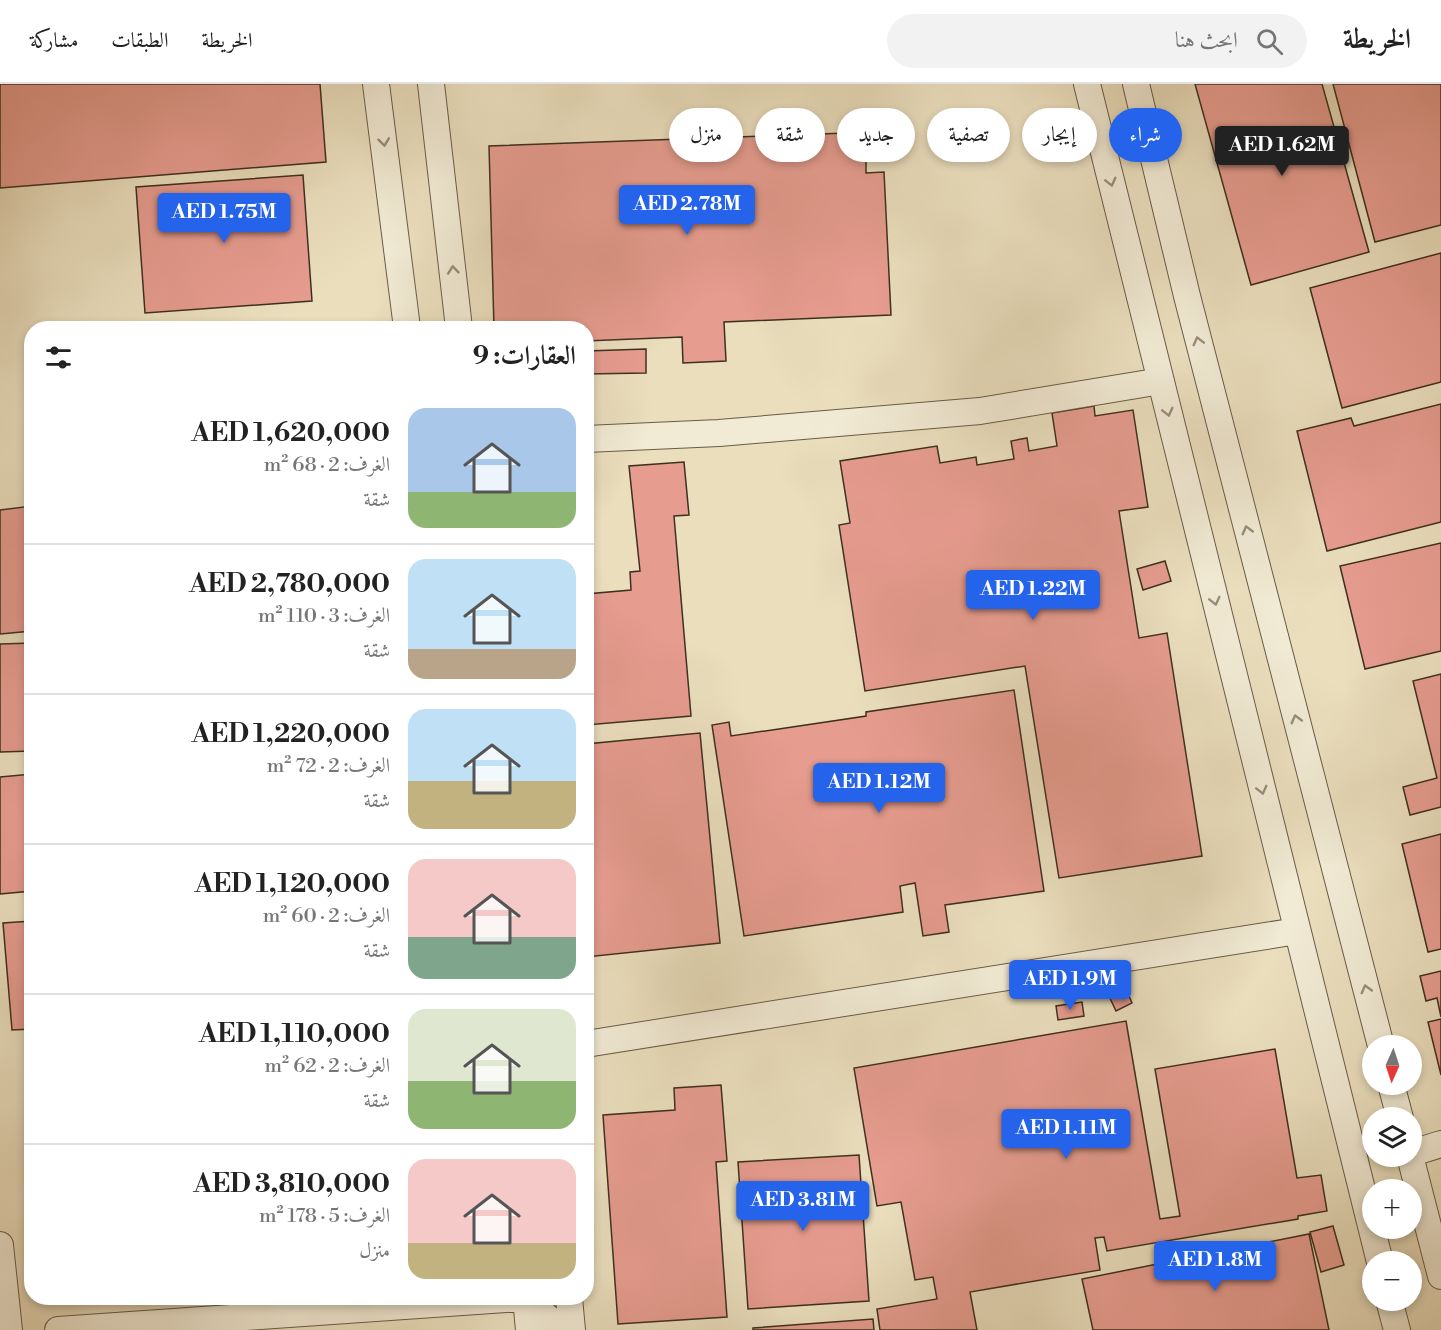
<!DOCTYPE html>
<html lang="ar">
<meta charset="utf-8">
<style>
body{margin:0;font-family:"Libre Bodoni",Amiri,serif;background:#f2f2f2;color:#222;direction:rtl;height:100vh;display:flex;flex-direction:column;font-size:22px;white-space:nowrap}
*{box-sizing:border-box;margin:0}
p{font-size:20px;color:#767676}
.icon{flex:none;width:33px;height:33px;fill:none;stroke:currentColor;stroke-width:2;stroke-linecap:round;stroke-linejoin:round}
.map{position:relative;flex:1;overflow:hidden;direction:ltr}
.panel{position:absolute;left:24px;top:237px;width:570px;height:984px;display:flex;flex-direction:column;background:#fff;border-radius:24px;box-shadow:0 3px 9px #0003;direction:rtl}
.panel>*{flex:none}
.hud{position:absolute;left:612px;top:24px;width:570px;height:54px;direction:rtl;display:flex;gap:12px}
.needle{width:39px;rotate:183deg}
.controls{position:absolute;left:1362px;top:951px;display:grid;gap:12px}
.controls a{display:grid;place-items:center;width:60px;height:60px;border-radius:50%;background:#fff;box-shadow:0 3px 9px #0003;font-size:30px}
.price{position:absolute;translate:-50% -51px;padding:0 14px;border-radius:6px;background:#2563eb;color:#fff;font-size:20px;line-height:39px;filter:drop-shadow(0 2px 3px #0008)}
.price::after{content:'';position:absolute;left:50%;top:36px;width:18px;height:14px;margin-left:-9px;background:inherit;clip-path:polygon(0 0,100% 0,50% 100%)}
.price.on{background:#222;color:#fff}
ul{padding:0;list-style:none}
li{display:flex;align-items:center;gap:18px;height:150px;padding:0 18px}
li+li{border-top:2px solid #e0e0e0}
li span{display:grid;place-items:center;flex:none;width:168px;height:120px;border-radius:18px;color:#555}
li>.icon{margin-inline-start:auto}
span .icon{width:72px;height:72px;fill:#fffc;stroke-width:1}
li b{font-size:26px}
h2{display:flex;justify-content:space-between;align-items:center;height:72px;padding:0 18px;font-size:26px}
.tag{padding:0 21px;border-radius:27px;background:#fff;box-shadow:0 3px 9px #0003;font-size:21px;line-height:54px}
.tag.on{background:#2563eb;color:#fff}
header{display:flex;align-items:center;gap:36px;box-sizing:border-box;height:84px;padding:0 30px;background:#fff;border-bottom:2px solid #e0e0e0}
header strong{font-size:28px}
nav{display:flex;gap:33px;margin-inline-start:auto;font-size:21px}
.search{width:420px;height:54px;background:#f2f2f2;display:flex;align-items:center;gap:15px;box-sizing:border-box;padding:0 21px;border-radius:33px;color:#767676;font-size:22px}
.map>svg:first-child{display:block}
.building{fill:#e69c8f;stroke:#3e301e;stroke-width:1.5}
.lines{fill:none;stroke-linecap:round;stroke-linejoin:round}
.minor-casing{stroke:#695c46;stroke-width:28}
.minor{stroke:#f1ead4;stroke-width:26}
.oneway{stroke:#988d79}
</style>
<header>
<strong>الخريطة</strong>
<div class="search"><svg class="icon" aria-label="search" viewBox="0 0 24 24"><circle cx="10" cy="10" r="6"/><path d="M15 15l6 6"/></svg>ابحث هنا</div>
<nav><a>الخريطة</a><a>الطبقات</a><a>مشاركة</a></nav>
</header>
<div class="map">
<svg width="1441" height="1246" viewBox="0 0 1441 1246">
<rect width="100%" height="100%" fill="#eadebd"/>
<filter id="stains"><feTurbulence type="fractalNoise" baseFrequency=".00333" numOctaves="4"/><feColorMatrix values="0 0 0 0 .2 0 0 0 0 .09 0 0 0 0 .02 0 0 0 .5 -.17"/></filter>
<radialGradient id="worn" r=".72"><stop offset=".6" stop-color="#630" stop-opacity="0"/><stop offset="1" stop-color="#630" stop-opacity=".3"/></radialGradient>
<path class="building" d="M0,0h320l6,78 -326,26z
M1195,0h127l47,168 -118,33z
M1333,0h108v141l-66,17z
M876,48l2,25 -12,1v15l18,-1 7,143 -167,7 2,39 -43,2 -1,-26 -96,4v-13h-92l-5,-182z
M303,91l9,126 -167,12 -9,-126z
M1441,169v129l-99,26 -32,-120z
M646,265v24l-60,1v-23z
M1441,320v118l-114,29 -30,-120 54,-13 3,8z
M1094,322l1,10 38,-6 15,97 -29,4 20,127 28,-5 35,223 -143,22 -34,-212 -160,25 -26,-166 11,-2 -10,-62 97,-15 3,17 36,-6 1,8 37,-6 -3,-18 16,-3 2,13 28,-5 -5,-33z
M684,378l5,53 -15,1 17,200 -105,9v-131l45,-4 -1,-18 10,-1 -11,-105z
M32,422v125l-32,3v-124z
M1441,459v108l-76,18 -25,-103z
M1165,477l6,20 -28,9 -6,-21z
M32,559v108l-32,1v-108z
M1441,590v133l-31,8 -7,-28 34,-9 -24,-97z
M1014,606l30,201 -99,14 4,27 -26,4 -8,-53 -15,3 3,26 -159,24 -32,-211 17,-3 2,14 135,-20v-4z
M700,649l20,210 -134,14v-213z
M32,690v117l-32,3v-117z
M1441,750v115l-13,3 -26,-108z
M32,837v108l-20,1 -9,-107z
M1441,887v46l-4,-19 -11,3 -6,-25z
M1125,903l7,16 -16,8 -8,-17z
M1082,918l2,14 -26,4 -2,-14z
M1441,935v56l-13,-53z
M1126,937l34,198 20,-3 -25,-147 120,-20 22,129 24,-3 6,36 -29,5v3l-191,32 -3,-14 -9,1 5,32 -130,22 7,38h-97l-3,-21 60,-10 -4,-22 -18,3 -14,-78 -24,4 -23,-138z
M721,1001l6,76 -11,1 11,155 -109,7 -15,-209 72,-5 -1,-22z
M859,1071l10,146 -121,8 -10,-147z
M1333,1142l11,39 -23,7 -11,-40z
M1309,1150l20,96h-236l-11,-51z
M873,1235l1,11h-121v-2z"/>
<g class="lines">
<defs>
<path id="minor" d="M376,0l31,244
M431,0l28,244
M1087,0l293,1178
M1136,0l51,212 194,750
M586,355l133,-6 261,-22 181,-30
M586,960l711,-113
M1391,1000l9,34
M1412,1069l29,-9
M1410,1072l31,120
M0,1161l9,85
M526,1214l35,32
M526,1214l3,32
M569,1214l3,32
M1389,1216l8,30
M58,1246l463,-32"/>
</defs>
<use href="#minor" class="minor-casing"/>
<use href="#minor" class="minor"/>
</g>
<defs><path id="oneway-chevron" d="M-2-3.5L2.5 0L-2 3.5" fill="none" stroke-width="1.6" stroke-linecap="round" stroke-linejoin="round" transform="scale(1.5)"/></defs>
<g class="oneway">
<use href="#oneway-chevron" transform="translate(384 58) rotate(83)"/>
<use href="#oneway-chevron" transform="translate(1111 98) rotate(76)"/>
<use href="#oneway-chevron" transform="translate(453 186) rotate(-96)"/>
<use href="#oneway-chevron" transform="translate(1198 257) rotate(-104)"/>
<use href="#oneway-chevron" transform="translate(1168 328) rotate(76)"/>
<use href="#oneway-chevron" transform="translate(1247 446) rotate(-105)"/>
<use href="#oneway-chevron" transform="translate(1215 517) rotate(76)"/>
<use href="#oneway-chevron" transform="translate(1296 635) rotate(-105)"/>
<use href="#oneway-chevron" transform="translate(1262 706) rotate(76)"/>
<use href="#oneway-chevron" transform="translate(1366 905) rotate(-105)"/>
</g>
<rect width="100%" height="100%" filter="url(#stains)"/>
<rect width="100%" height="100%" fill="url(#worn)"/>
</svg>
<div class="controls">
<a><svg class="needle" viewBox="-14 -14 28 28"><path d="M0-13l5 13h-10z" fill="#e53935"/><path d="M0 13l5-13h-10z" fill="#767676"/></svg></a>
<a><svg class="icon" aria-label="layers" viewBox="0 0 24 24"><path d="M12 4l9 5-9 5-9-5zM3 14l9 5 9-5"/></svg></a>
<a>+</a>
<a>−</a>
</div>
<b class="price on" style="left:1282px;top:93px">AED 1.62M</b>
<b class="price" style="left:687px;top:152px">AED 2.78M</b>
<b class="price" style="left:224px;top:160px">AED 1.75M</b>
<b class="price" style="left:1033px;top:537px">AED 1.22M</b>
<b class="price" style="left:879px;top:730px">AED 1.12M</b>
<b class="price" style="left:1070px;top:927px">AED 1.9M</b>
<b class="price" style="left:1066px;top:1076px">AED 1.11M</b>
<b class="price" style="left:803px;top:1148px">AED 3.81M</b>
<b class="price" style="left:1215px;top:1208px">AED 1.8M</b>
<div class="hud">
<a class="tag on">شراء</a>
<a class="tag">إيجار</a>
<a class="tag">تصفية</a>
<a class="tag">جديد</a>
<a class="tag">شقة</a>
<a class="tag">منزل</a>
</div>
<section class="panel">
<h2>العقارات: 9<svg class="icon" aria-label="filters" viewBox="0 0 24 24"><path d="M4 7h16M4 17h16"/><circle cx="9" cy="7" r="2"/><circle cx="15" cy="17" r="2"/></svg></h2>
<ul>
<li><span style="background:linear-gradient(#a9c7e8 70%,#8fb573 0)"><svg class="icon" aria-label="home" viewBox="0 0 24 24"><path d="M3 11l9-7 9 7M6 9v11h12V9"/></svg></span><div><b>AED 1,620,000</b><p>الغرف: 2 · 68 m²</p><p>شقة</p></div></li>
<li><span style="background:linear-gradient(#bfe0f5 75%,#b9a48a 0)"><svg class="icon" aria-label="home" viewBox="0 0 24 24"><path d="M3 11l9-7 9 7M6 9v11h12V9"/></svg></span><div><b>AED 2,780,000</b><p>الغرف: 3 · 110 m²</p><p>شقة</p></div></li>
<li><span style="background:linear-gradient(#bfe0f5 60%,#c2b280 0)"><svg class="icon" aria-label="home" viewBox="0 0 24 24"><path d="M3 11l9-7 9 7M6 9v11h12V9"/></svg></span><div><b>AED 1,220,000</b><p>الغرف: 2 · 72 m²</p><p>شقة</p></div></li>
<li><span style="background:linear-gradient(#f6c9c9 65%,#7fa58c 0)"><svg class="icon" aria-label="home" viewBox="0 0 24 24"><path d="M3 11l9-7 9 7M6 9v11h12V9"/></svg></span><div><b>AED 1,120,000</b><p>الغرف: 2 · 60 m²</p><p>شقة</p></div></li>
<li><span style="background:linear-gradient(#dfe7d0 60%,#8fb573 0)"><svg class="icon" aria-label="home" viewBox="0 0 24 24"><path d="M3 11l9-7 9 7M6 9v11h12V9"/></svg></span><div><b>AED 1,110,000</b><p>الغرف: 2 · 62 m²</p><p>شقة</p></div></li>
<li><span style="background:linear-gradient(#f6c9c9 70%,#c2b280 0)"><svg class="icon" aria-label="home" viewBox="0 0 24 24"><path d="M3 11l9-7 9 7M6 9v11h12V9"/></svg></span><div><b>AED 3,810,000</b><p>الغرف: 5 · 178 m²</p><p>منزل</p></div></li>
</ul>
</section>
</div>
